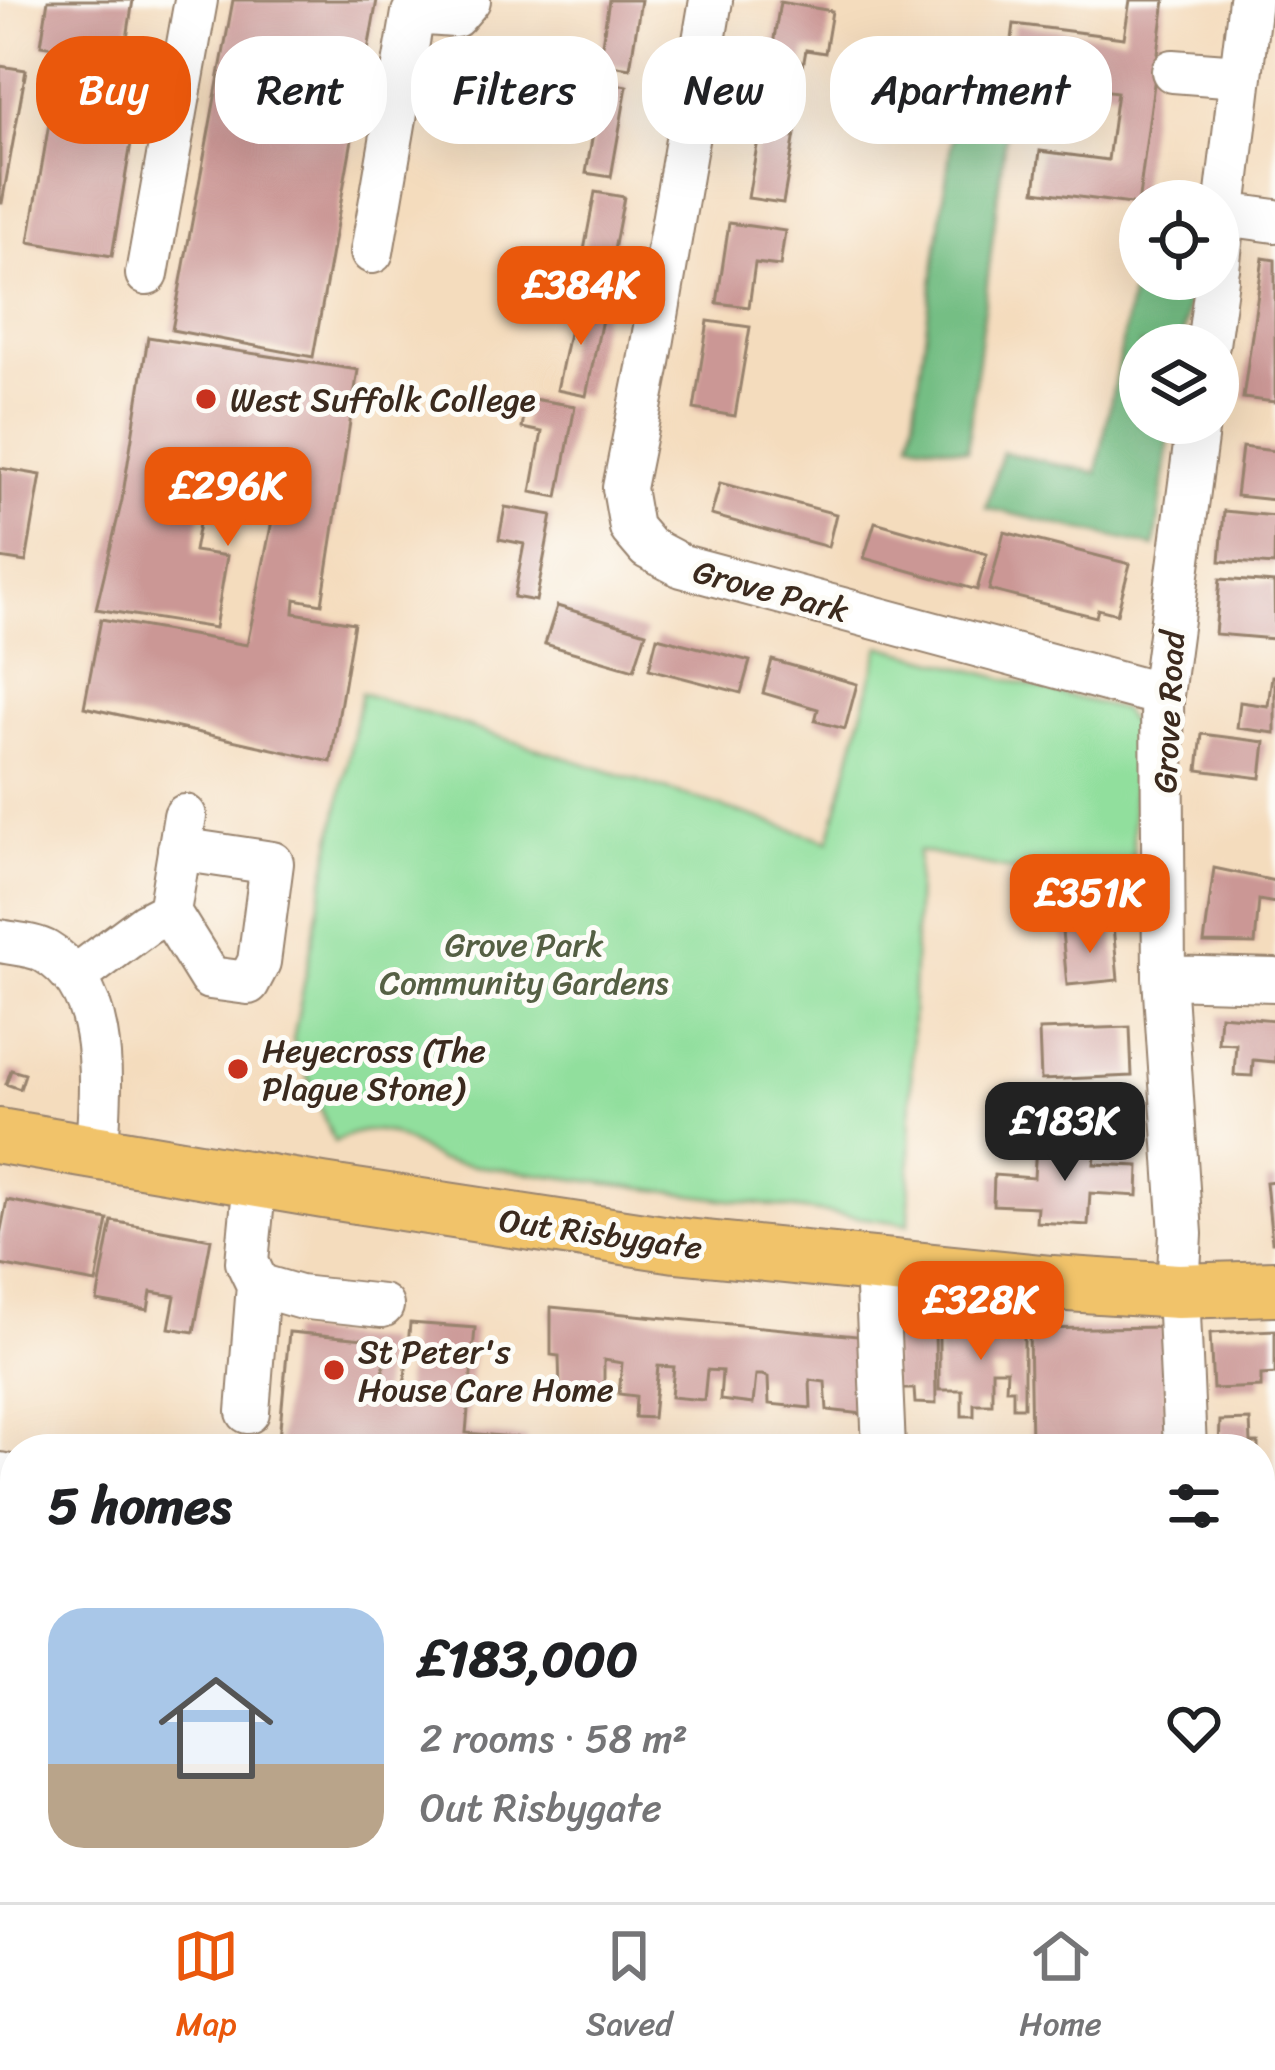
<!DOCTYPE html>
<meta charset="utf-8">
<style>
body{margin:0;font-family:Sriracha,sans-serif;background:#f2f2f2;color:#202124;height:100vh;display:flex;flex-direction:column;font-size:45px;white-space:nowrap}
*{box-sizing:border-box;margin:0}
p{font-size:39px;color:#757577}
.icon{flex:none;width:66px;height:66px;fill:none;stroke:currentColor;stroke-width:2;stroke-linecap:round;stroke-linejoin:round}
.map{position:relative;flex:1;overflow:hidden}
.drawer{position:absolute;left:0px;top:1434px;width:1275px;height:468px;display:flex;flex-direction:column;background:#fff;border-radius:48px 48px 0 0;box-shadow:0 12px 48px #0002}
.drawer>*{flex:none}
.banner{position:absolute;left:36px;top:36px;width:1203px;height:108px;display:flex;gap:24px}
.buttons{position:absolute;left:1119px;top:180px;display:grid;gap:24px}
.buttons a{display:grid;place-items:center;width:120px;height:120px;border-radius:50%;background:#fff;box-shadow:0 12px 48px #0002;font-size:60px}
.price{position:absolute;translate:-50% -102px;padding:0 27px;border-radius:24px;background:#ea580c;color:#fff;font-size:39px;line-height:78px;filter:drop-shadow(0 3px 6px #0008)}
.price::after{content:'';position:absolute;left:50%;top:72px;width:36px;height:27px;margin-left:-18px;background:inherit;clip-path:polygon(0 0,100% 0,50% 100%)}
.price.current{background:#222;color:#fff}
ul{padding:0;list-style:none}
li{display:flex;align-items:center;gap:36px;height:300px;padding:0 48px}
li+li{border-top:3px solid #e0e0e0}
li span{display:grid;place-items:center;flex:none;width:336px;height:240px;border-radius:36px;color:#555}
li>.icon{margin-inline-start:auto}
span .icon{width:144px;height:144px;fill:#fffc;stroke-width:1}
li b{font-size:51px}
h2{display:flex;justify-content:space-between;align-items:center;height:144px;padding:0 48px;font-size:51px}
.pill{padding:0 42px;border-radius:48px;background:#fff;box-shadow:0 12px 48px #0002;font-size:42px;line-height:108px}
.pill.current{background:#ea580c;color:#fff}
.dock{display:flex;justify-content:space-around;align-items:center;height:168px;border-top:3px solid #e0e0e0;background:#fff;font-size:33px;color:#757577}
.dock a{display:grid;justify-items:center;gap:6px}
.dock .current{color:#ea580c}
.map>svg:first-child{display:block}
.green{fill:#91df9d;stroke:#66845e;stroke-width:3}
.forest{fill:#74be84;stroke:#587451;stroke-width:3}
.building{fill:#cb9795}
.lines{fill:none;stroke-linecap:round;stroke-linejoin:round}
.minor-casing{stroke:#98836e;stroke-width:46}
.major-casing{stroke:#98836e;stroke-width:58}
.minor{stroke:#fff;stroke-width:42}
.major{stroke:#f1c36a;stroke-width:54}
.poi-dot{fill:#c8321e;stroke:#fdfcf7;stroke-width:4.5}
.labels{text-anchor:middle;stroke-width:10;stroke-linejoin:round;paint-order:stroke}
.poi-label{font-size:33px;fill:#3b2a1e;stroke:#fdfcf7;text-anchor:start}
.street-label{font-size:33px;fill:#3b2a1e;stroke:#fdfcf7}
.park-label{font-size:33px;fill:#556044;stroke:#fdfcf7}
</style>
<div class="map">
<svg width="1275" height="1902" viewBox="0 0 1275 1902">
<rect width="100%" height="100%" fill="#fdfcf7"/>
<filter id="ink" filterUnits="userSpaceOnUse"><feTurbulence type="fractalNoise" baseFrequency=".00833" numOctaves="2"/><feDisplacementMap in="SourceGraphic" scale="24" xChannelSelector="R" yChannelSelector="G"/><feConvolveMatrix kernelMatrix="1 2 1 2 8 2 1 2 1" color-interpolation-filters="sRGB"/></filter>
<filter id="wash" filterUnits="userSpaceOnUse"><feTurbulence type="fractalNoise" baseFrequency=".004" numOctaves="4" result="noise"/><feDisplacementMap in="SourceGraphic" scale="48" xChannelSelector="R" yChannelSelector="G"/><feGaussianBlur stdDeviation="2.7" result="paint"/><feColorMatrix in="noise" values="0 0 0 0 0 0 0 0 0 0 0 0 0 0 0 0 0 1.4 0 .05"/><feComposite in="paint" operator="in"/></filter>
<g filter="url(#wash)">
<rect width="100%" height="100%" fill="#f4dcbd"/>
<path class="green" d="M880,646l242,64 11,16v169l-215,-44 -6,168 -3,205 -470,-63c-40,-24 -59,-44 -105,-19l-41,-102 68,-347 468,148z"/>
<path class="forest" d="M959,85l51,8 -43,357 -56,-9z
M1140,248v31h51l-9,66h-42v78h31l-16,124 -169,-39 16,-56 95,21z"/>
<g id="blocks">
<path class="building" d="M48,0h85l-9,58 -83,-13z
M233,0h144l-64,357 -141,-27z
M609,0h32l-11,68 -31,-5z
M1130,0h35l-27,205 -103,-14 5,-40 68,9 9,-68 -110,-14 7,-54 110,14z
M780,2l52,9 -7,42 -19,-3 -9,50 -32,-6z
M59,64l83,14 -30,178 -83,-14z
M0,66l26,4 -24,133h-2z
M602,82l25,4 -16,91 -25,-4z
M763,111l35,6 -15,86 -35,-5z
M595,192l29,5 -16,85 -29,-5z
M729,223l56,8 -5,35 -25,-3 -6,44 -32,-4z
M1263,258l12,2v142l-32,-4z
M576,300l29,5 -19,91 -29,-6z
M708,321l42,6 -15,89 -41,-7z
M148,337l210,33 -36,234 -27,-5 -1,14 60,10 -23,139 -247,-55 17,-88 146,26 27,-134 -70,-14 -10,54 33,5 -12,72 -119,-19 26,-109z
M527,398l48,8 -17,91 -27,-5 11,-60 -20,-4z
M1242,447l33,4v49l-39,-4z
M0,468l41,7 -15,87 -26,-4z
M720,483l116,31 -8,33 -117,-32z
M505,507l47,8 -16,86 -22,-4 10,-53 -25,-5z
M1224,511l51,5 -1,49 -54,-4z
M875,522l112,32 -10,36 -113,-32z
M1004,532l126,32 -13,50 -19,-5 -2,8 -107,-27z
M1220,579l54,4 1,56 -60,-5z
M557,606l89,26 -12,38 -89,-26z
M657,637l93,24 -9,32 -92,-24z
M772,660l85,24 -12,45 -30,-8 3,-12 -55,-16z
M1272,676h3v57l-38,-5 3,-26 28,4z
M1202,734l63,8 -4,36 -63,-8z
M1214,868l61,13v22l-16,-3 -4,44 -51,-1z
M1113,926l5,54 -51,5 -5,-54z
M1220,1015l55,5v42l-22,-2 -1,16 -18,-1 2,-31 -18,-1z
M1130,1027l2,49 -91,4 -2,-50z
M11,1070l14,4 -5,15 -14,-5z
M1036,1145l60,3 -2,16 45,2 -1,30 -48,-3 -2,32 -52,-3 1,-15 -44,-2 1,-30 40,3z
M1275,1181v61h-3l-6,-60z
M7,1200l101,20 -12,63 -96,-18v-30z
M112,1221l99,18 -17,93 -25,-4 6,-32 -24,-4 -3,18 -51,-9z
M551,1307l317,30 -5,77 -36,-4 -2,-28 -15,-2 1,28 -42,-4 -1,-27 -6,-2h-6l-3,29 -33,-4 2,-29 -15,-1 -3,30 -33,-3 3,-30 -16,-1 -5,52 -18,-1 1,-21 -17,-2 3,-31 -18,-3v36l-44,-6 -1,-34 -8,-1z
M410,1323l65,5 -9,105 61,5 -1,11h-248l11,-117 97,9 -5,59 22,2z
M889,1325l46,2 1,77 -21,-1 -1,-14h-23z
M939,1327h85v80h-11v-18h-7l1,-19h-15v34h-18v12h-12v-26h-23z
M1164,1327l2,122h-56v-8l-79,2 -2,-114z
M1275,1330v44l-14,1v12l-48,2 -3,-56z
M1250,1420l1,23h7v6h-39l1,-28z
M1275,1503v23l-15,1v-23z
M1275,1569v49l-15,1v-49z
M1275,1626v42l-15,1v-42z
M1275,1839v28l-15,1v-28z
M14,1843l4,59h-18v-58z
M26,1887h45l1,12 -44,3z
M97,1887h26l3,15h-27z
M920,1887h16l1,15h-16z
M1137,1887h40v15h-40z"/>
</g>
</g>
<g filter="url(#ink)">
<use href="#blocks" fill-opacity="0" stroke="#98836e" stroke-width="3"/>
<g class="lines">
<defs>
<path id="minor" d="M711,0l-63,368 -24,120 7,40 17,20 34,18 480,129
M1173,71l66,5
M1225,214l50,7
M372,252l41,-239 42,3 14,-16
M1218,269l32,-269
M147,274l49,-274
M1208,345l9,-66
M179,849l93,14 -13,99 -11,21 -38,-5 -41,-66 16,-96
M0,941c14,3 34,4 46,11 67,39 54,136 51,201
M75,977l71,-53 23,-12
M1164,977l111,3
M255,1179l-8,83 11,23 41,12 83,9
M876,1266l8,183
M248,1412l10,-127
M1185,1449l-7,-158 3,-57 -17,-257 -2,-282 36,-272
M0,1474l15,3
M1203,1887v15
M620,1902l92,-15"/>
<path id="major" d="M0,1136l323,55 353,54 376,38 126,8 97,-3"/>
</defs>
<use href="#minor" class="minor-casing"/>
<use href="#major" class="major-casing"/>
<use href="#minor" class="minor"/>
<use href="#major" class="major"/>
</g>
</g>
<g class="poi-dot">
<circle cx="206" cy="399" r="12"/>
<circle cx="238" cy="1069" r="12"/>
<circle cx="334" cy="1370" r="12"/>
</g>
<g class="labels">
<g class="poi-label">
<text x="230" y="411">West Suffolk College</text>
<text x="262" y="1062">Heyecross (The<tspan x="262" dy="38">Plague Stone)</tspan></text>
<text x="358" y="1363">St Peter's<tspan x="358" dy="38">House Care Home</tspan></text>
</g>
<g class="street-label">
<text transform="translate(771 590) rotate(15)" y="12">Grove Park</text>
<text transform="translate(1168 712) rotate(-87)" y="12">Grove Road</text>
<text transform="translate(601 1233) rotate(8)" y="12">Out Risbygate</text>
</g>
<g class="park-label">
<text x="524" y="956">Grove Park<tspan x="524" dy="38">Community Gardens</tspan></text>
</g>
</g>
</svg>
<div class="buttons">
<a><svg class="icon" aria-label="locate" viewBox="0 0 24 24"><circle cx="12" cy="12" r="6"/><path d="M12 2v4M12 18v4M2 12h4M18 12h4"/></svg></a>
<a><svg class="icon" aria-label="layers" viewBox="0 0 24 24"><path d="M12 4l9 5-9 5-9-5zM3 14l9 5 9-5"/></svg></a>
</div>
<b class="price" style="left:581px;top:348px">£384K</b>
<b class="price" style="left:228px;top:549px">£296K</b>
<b class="price" style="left:1090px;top:956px">£351K</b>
<b class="price current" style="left:1065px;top:1184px">£183K</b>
<b class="price" style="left:981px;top:1363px">£328K</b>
<div class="banner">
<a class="pill current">Buy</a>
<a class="pill">Rent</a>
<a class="pill">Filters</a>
<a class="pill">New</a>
<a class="pill">Apartment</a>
</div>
<section class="drawer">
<h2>5 homes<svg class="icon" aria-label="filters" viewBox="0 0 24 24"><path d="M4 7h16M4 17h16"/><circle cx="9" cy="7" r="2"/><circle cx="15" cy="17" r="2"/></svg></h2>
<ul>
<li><span style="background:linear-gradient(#a9c7e8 65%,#b9a48a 0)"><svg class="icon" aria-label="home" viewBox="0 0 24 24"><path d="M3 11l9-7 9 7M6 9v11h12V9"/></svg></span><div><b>£183,000</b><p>2 rooms · 58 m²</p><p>Out Risbygate</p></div><svg class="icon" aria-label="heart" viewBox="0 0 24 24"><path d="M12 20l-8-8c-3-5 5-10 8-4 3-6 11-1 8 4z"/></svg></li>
</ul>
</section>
</div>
<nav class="dock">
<a class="current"><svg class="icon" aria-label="map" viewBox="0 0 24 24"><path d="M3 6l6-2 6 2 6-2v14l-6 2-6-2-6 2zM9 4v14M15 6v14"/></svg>Map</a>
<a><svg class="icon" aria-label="saved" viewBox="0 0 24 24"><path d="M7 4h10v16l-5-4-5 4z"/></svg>Saved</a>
<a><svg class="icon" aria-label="home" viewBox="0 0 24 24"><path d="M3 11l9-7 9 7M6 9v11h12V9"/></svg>Home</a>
</nav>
